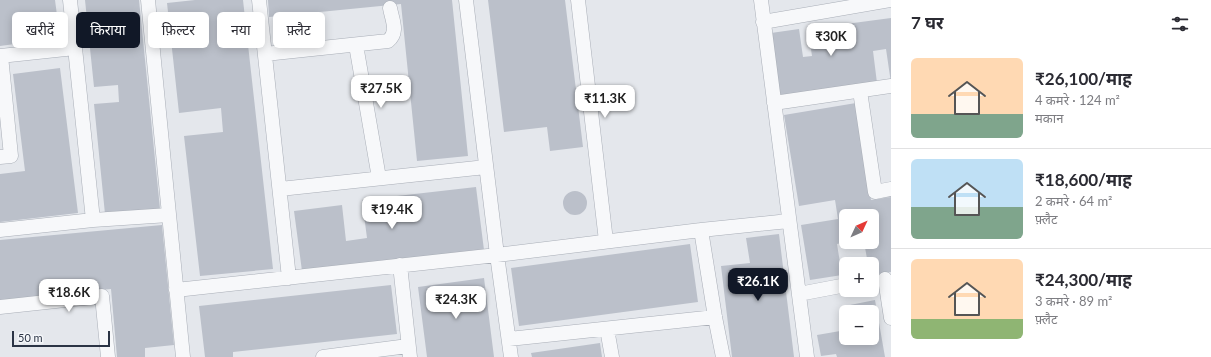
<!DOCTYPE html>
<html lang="hi">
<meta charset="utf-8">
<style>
body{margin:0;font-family:Lato,"Noto Sans Devanagari",sans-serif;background:#f7f7f7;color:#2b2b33;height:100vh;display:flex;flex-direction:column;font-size:15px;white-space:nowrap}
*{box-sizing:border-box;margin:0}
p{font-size:13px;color:#7c7c81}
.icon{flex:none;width:22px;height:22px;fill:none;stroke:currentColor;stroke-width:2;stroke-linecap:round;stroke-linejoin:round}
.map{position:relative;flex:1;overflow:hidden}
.side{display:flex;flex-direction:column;background:#fff;width:320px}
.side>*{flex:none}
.top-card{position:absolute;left:12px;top:12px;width:380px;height:36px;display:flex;gap:8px}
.needle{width:26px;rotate:46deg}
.tools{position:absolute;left:839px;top:209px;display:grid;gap:8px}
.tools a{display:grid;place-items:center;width:40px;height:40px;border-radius:6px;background:#fff;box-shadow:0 2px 10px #0003;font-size:20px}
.scale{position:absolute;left:12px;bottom:10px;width:98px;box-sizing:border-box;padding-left:4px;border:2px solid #2b3445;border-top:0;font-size:11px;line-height:14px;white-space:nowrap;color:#2b3445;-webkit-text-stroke:3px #f4f6f9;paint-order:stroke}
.price{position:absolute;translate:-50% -34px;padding:0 9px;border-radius:8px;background:#fff;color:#222;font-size:13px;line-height:26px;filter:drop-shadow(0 1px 2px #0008)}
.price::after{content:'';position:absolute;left:50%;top:24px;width:12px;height:9px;margin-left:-6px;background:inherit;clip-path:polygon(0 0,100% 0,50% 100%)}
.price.active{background:#111827;color:#fff}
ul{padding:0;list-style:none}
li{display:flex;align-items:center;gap:12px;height:100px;padding:0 20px}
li+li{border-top:1px solid #e1e1e2}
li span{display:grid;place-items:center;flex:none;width:112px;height:80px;border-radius:6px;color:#555}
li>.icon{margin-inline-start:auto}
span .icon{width:48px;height:48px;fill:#fffc;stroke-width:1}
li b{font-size:17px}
h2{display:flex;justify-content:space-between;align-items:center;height:48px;padding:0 20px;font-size:17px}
.chip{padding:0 14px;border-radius:6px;background:#fff;box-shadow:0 2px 10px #0003;font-size:14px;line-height:36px}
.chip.active{background:#111827;color:#fff}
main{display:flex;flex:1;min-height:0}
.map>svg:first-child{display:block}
.building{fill:#bbc0ca}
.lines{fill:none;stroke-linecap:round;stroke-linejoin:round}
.street-casing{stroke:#a9aeb7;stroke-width:15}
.street{stroke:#f7f8fa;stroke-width:14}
</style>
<main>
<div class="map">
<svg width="891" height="357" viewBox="0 0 891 357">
<rect width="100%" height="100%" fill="#e4e7ec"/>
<path class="building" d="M0,0h55l5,38 -60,8z
M85,0h54l21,209 -55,5 -11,-110 25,-2 -1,-17 -24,2z
M195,0h48l30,269 -73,7 -16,-140 39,-4 -2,-24 -42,5 -12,-110z
M268,0h184l16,156 -51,5 -16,-157 -132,13z
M488,0h77l18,147 -33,4 -3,-24 -43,5z
M891,18v65l-5,-34 -13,2 4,32 -97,13 -9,-63 28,-4 4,28 9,-1 -4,-27z
M60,68l18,145 -78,9v-48l25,-3 -12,-97z
M856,103l15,97 20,-3v75l-19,3v-11h-4l-4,-22h8v-26h-26v26l-9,2 5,31 -32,5 -9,-55 37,-6 -3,-19 -36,6 -15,-91z
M476,187l8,63 -182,21 -8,-60 48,-6 4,36 21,-3 -5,-38z
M563 203a12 12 0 1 1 24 0a12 12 0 1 1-24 0Z
M162,225l12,120 -29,3v9h-28l-6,-68 -111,11v-60z
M779,234l15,123h-62l-11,-91 29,-3 -4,-25z
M690,244l8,58 -179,24 -8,-58z
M484,278l10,79h-67l-9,-70z
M391,285l6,49 -164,18v5h-28l-6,-51z
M875,300l10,57h-48l-1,-3 -15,2 -4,-21 29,-5v8h26v-26h-21l-1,-7z
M600,343l2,14h-70l-1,-4z"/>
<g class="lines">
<defs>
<path id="street" d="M70,0l23,220
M148,0l35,357
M259,0l30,278
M466,0l31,255 14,102
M578,0l28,241
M761,0l46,357
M763,22l128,-22
M356,45l23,133
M265,54l123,-13c11,-9 4,-21 2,-33
M0,56l75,-8
M860,91l15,101 16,-3
M774,103l117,-17
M0,157l11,-1 -10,-100
M280,189l206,-22
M0,230l93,-10 76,-5
M701,230l14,87 8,40
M400,265l10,92
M885,279l6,39
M176,290l321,-35 204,-25 88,-9
M799,294l47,-9
M0,307l102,-11 6,61
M607,329l5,28
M509,339l206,-22
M323,357l85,-11"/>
</defs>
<use href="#street" class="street-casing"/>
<use href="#street" class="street"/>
</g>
</svg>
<div class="tools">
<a><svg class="needle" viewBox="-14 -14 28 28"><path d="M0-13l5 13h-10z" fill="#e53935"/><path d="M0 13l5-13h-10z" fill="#7c7c81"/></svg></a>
<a>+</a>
<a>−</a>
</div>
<div class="scale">50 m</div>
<b class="price" style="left:831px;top:57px">₹30K</b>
<b class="price" style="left:381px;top:109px">₹27.5K</b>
<b class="price" style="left:605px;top:119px">₹11.3K</b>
<b class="price" style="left:392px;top:230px">₹19.4K</b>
<b class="price active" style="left:758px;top:302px">₹26.1K</b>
<b class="price" style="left:69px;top:313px">₹18.6K</b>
<b class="price" style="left:456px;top:320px">₹24.3K</b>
<div class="top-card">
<a class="chip">खरीदें</a>
<a class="chip active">किराया</a>
<a class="chip">फ़िल्टर</a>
<a class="chip">नया</a>
<a class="chip">फ़्लैट</a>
</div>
</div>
<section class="side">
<h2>7 घर<svg class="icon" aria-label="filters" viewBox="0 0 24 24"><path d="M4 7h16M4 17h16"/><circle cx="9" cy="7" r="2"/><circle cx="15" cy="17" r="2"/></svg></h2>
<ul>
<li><span style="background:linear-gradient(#ffd9b3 70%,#7fa58c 0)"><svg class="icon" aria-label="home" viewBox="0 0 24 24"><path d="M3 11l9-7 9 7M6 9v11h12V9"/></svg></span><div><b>₹26,100/माह</b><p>4 कमरे · 124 m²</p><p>मकान</p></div></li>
<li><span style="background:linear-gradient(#bfe0f5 60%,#7fa58c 0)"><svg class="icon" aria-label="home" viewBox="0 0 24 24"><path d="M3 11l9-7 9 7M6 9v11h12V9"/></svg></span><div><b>₹18,600/माह</b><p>2 कमरे · 64 m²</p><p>फ़्लैट</p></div></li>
<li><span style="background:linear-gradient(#ffd9b3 75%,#8fb573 0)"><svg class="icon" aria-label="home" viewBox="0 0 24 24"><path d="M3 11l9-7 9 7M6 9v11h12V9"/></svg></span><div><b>₹24,300/माह</b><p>3 कमरे · 89 m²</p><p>फ़्लैट</p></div></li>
</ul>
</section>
</main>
